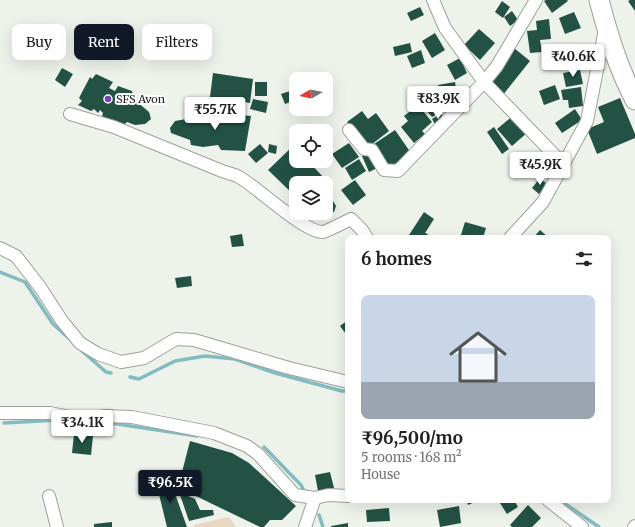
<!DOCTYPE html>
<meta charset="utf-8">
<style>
body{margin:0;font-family:Merriweather,serif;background:#f6f6f6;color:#202124;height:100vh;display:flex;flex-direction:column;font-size:15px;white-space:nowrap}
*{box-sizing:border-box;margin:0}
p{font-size:13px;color:#757577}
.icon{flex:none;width:22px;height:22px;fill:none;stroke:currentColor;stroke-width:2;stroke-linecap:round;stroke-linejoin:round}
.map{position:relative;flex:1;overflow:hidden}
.details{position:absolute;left:345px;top:235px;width:266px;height:268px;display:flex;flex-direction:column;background:#fff;border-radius:8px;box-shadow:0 4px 16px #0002}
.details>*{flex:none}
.hud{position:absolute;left:12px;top:24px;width:273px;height:36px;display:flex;gap:8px}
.needle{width:26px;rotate:260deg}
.fabs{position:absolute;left:289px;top:72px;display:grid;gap:8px}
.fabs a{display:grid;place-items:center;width:44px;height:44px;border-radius:8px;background:#fff;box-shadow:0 4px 16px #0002;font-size:20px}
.price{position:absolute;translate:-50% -34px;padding:0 9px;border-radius:4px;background:#fff;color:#222;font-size:13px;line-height:26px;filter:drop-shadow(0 1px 2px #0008)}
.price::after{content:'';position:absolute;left:50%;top:24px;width:12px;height:9px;margin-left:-6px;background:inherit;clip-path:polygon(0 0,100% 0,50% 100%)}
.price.active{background:#111827;color:#fff}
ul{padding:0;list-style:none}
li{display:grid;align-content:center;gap:8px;height:212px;padding:0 16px}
li span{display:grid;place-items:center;height:124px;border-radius:8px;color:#555}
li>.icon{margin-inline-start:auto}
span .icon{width:72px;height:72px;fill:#fffc;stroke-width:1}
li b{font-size:17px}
h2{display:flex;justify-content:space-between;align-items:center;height:48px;padding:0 16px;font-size:17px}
.chip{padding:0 14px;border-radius:8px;background:#fff;box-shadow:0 4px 16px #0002;font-size:14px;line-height:36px}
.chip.active{background:#111827;color:#fff}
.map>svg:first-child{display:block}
.green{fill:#e9d7c1}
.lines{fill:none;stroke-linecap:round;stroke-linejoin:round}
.stream{stroke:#84bbc0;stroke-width:3.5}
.building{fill:#235244}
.minor-casing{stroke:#9ca19a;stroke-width:14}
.primary-casing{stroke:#9ca19a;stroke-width:21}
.minor{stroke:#fff;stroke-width:12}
.primary{stroke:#fff;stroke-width:19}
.poi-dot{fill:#7842b9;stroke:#fff;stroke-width:1.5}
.labels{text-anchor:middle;stroke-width:4;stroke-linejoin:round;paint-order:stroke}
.poi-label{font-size:11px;fill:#212320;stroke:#fff;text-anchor:start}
</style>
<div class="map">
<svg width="635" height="527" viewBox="0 0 635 527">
<rect width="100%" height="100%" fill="#edf2eb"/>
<path class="green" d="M229,517l7,10h-41l-1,-2z"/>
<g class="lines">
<path class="stream" d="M0,272l25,10 28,42 19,17
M82,351l24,21 5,1
M130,377l9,2 36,-18 30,-5 30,3 40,14 67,18h6
M104,422l93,14
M4,423l54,-3
M264,447l37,38 4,8
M560,500l39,27
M319,515l4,12"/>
</g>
<path class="building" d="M546,0h21l1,1 -16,12 -8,-12z
M630,0h5v11l-7,-10z
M502,1l8,6 -7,11 -8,-6z
M420,7l4,8 -13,6 -4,-8z
M512,11l6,9 -8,6 -6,-9z
M574,12l7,16 -16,6 -6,-16z
M549,19l2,20 -11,1 2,12 -12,1 -3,-22 10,-1 -1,-9z
M479,29l16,14 -15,17 -16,-15z
M435,33l10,17 -13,8 -10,-17z
M410,43l2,9 -17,4 -2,-9z
M514,48l16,13 -28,35 -15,-12z
M421,50l4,13 -13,5 -5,-12z
M460,58l7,15 -12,7 -8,-15z
M62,68l11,6 -8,13 -10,-7z
M580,70l3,14 -17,3 -3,-14z
M213,73l40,6 -3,24 -40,-6z
M96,74l17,8 -4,6 6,3 3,-5 14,5 4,10 13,11 2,7 -6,5 -10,1 -8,-3 -2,2 -17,-4 -6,-4 1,-3 -3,-3 -2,3 -4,-4 -3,2 -13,-6 4,-4 -3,-3 11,-21 2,2z
M255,82h12v14h-12z
M455,82l3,18 -17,4 -3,-19z
M555,85l5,14 -16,6 -5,-14z
M581,87l2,19 -14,2 -1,-8h-5l-2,-10z
M296,89v11l-11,4 -4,-10z
M434,93l4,8 -9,4 -3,-8z
M620,98l15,36v4l-38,16 -10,-25 17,-7 -6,-15z
M253,99l15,3 -2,11 -16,-4z
M418,105l14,17 -10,9 3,3 -11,9 -13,-16 7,-6 -4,-5z
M433,107l4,7 -5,3 -5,-6z
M575,109l7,11 -20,13 -7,-10z
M212,111l9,3 4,4 2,-4 24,2 -6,35 -24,-1 -3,-5 -15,2 -12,-2 -1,-5 -19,-7 -1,-5 5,-7 17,-3 7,1 4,-7z
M362,111l6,8 8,-6 13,18 -22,17 -20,-26z
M441,114l4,7 -9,5 -4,-7z
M514,115l14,17 -16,14 -15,-17z
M494,127l15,22 -7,5 -15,-22z
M395,130l16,23 -21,14 -16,-23z
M349,143l10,14 -17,11 -10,-14z
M260,144l8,9 -12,10 -8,-9z
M269,144l8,2 -1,8 -8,-2z
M293,146l3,2v13h12l18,19 1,3h-31v14l-28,-27z
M370,152l7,16 -8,4 -7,-16z
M359,159l7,12 -14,9 -7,-12z
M540,178l7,6 -8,10 -7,-6z
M355,180l11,15 -13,10 -12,-15z
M326,189l10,17 -2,6 -7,3 -3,-2h2z
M424,212l10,7 -9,14 3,1 -3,4h-10l-6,-3z
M465,222l21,6 -3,10h-23z
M540,230l9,8h-16z
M242,234l2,12 -12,1 -2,-11z
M191,276l1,10 -15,2 -2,-10z
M348,320v17l-8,-11z
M74,434l19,2 -2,19 -19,-2z
M190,441l42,12 17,10 47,43 -14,14h-12l-6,7h-4l-87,-42 -1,-10 9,1z
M330,472l4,16 -16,3 -3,-16z
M169,477l18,50h-20l-11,-45z
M179,492l16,7 5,11h13l1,5 -25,6z
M466,500h14l-12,5z
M498,500h16l4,7 -11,7z
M528,505l13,13 -9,9h-20l-2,-2z
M459,506l2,17 -21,4 -3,-17z
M389,508l1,13 -23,1 -1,-12z
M112,522v5h-18v-3z
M348,523v4h-17v-1z"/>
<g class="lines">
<defs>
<path id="minor" d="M433,0l12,28 39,54 80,83
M70,114l44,13 108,44c5,2 12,3 17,6 18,10 66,56 84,55 4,-1 22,-10 28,-13l11,11 5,8
M349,130l15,19 8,1 12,20 14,1 86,-89 13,-16 39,-66
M510,238l33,-36 44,-81 18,-92
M0,248l16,8 24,31 22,34 18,22 18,11 23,8 23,-4 32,-19 18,1 95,28 59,14
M0,413h50l30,6 27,-3 25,1 82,16 33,13 11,8 37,41 20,3
M49,496l8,31
M548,500l34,27
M305,527l10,-29 13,-3 20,1
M634,527l1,-1"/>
<path id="primary" d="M599,0c9,34 19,68 36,100"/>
</defs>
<use href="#minor" class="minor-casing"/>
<use href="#primary" class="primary-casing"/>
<use href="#minor" class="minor"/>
<use href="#primary" class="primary"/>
</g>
<circle class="poi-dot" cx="108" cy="99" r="4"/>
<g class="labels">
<g class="poi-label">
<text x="116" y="103">SFS Avon</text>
</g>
</g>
</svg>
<div class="fabs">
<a><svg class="needle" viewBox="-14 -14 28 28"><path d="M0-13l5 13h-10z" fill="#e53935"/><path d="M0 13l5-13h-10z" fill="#757577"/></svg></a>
<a><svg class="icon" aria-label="locate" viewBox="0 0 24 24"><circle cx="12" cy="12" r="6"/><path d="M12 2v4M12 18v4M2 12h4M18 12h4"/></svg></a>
<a><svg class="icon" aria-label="layers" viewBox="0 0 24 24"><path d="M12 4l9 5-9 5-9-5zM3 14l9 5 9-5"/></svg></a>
</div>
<b class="price" style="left:573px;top:78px">₹40.6K</b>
<b class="price" style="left:438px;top:120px">₹83.9K</b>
<b class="price" style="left:215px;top:131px">₹55.7K</b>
<b class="price" style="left:540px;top:186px">₹45.9K</b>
<b class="price" style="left:82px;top:444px">₹34.1K</b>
<b class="price active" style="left:170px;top:504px">₹96.5K</b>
<div class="hud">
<a class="chip">Buy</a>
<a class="chip active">Rent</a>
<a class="chip">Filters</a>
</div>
<section class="details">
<h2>6 homes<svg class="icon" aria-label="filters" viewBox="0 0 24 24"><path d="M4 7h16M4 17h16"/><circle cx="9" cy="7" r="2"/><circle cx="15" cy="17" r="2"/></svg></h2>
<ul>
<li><span style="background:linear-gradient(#c9d6e8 70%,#9aa5b1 0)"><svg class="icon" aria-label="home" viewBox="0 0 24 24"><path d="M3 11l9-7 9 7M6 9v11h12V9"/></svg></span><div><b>₹96,500/mo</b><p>5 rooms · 168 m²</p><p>House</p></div></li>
</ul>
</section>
</div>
